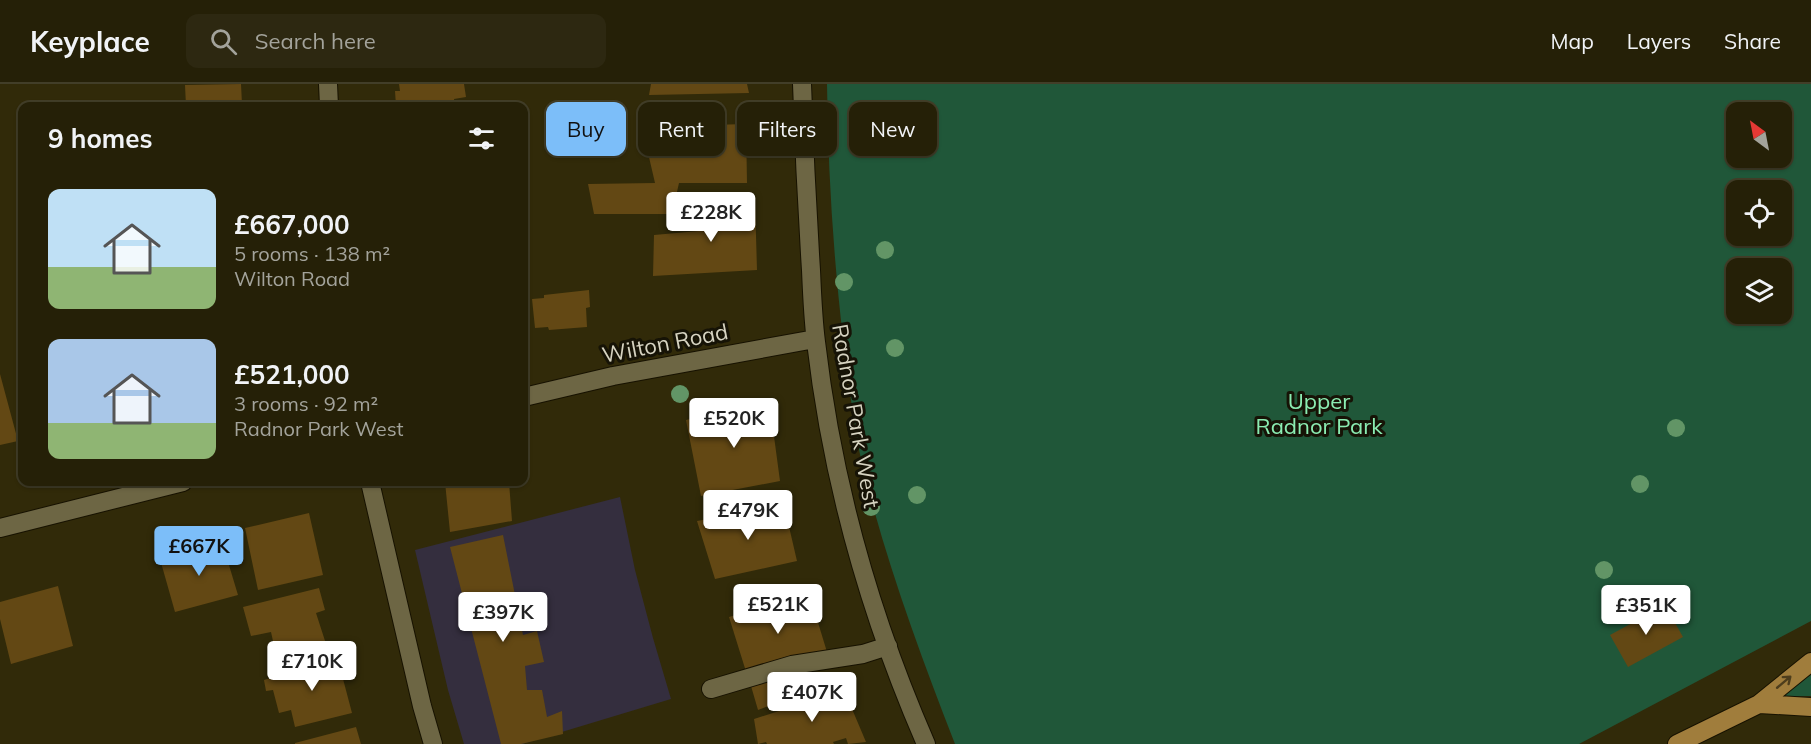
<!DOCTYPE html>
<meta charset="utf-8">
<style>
body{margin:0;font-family:Mulish,sans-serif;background:#2d2811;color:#f1f3f6;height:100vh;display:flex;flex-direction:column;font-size:22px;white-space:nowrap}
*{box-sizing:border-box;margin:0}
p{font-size:20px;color:#a3a39b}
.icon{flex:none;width:33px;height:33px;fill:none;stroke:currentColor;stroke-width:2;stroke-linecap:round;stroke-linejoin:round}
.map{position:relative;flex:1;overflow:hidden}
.side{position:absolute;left:18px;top:18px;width:510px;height:384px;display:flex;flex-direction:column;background:#252007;border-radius:12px;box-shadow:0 2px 4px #0004,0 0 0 2px #423e28}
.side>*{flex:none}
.banner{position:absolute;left:546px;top:18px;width:570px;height:54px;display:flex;gap:12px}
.needle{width:39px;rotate:328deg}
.tools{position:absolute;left:1726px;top:18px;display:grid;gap:12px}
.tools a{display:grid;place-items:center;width:66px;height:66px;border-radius:12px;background:#252007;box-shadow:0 2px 4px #0004,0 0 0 2px #423e28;font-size:30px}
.price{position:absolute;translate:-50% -51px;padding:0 14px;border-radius:6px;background:#fff;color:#222;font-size:20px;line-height:39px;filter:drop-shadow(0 2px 3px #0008)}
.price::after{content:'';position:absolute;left:50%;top:36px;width:18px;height:14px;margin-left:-9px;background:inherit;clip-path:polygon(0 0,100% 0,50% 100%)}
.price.on{background:#7cbef9;color:#111}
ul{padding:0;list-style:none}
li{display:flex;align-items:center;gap:18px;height:150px;padding:0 30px}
li span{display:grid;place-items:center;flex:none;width:168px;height:120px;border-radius:12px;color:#555}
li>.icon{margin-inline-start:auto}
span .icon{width:72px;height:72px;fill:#fffc;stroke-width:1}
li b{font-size:26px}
h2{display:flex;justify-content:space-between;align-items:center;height:72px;padding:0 30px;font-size:26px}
.pill{padding:0 21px;border-radius:12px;background:#252007;box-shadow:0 2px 4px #0004,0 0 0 2px #423e28;font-size:21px;line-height:54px}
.pill.on{background:#7cbef9;color:#111}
header{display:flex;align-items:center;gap:36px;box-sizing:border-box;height:84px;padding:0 30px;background:#252007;border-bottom:2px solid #423e28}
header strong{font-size:28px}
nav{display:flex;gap:33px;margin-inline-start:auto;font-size:21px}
.search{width:420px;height:54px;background:#2d2811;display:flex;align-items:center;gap:15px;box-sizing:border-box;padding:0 21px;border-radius:12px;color:#a3a39b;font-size:22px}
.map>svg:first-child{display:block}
.education{fill:#342e3e}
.green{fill:#205739;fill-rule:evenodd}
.building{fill:#634814}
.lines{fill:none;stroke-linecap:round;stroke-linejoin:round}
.minor-casing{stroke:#171200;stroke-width:20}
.major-casing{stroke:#171200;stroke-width:20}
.minor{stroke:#6d6644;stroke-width:18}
.major{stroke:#a07d3c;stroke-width:18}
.tree{fill:#629566}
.oneway{stroke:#4d3d1c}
.labels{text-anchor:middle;stroke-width:6;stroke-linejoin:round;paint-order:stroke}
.street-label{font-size:22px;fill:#d6d3c1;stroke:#161306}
.park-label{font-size:22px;fill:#8bedb2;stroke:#161306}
</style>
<header>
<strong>Keyplace</strong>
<div class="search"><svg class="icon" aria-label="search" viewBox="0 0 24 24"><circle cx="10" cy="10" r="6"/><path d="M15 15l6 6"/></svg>Search here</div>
<nav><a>Map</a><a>Layers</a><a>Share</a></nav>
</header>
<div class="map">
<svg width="1811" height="660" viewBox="0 0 1811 660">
<rect width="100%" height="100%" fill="#312a09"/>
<path class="education" d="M620,413l15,73 18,68 18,61 -149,45h-58l-16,-54 -33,-140z"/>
<path class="green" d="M827,0h984v537l-232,123h-624c-35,-90 -69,-182 -92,-276 -10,-42 -14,-87 -20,-130 -10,-85 -15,-169 -16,-254zM1737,28h45v46h-45zM1737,106h45v46h-45zM1737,184h45v46h-45z
M1811,591v21l-39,1v-3z"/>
<path class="building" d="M241,0l1,20 -56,2 -1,-21z
M399,0h65l2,13 -12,2 1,7h-59l-1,-15h5z
M651,0h96l2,9 -100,2z
M746,40l1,59h-68l-7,31h-78l-6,-30 67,-1 -13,-56z
M755,117l2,69 -104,6 1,-41 45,-4 -1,-24z
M589,206l1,17 -4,1 1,19 -38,3 -1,-3 -13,1 -3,-29 12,-1v-3z
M0,290l18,67 -18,4z
M769,315l11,82 -79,15 -15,-76z
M445,398h64l3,39 -62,11z
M784,421l13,56 -82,18 -18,-58z
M309,429l14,62 -65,15 -13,-62z
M503,451l20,100 14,-4 7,31 -19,4 2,24h15l5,27 15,-6 1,23 -42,10h-20l-51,-197z
M222,458l16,53 -63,17 -15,-53z
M58,502l15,60 -62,18 -11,-45v-17z
M319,504l6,22 -9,3 11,34 -50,12 -6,-27 -20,4 -8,-29z
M809,509l18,59 -79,26 -19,-61z
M1665,521l18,32 -55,30 -18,-32z
M329,572l3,6 6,-2 14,53 -57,14 -4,-17 -12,3 -6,-23 -7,1 -2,-11 42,-13 -1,-6z
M793,590l6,20 -41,16 -7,-24z
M844,606l22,52 -18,2 -2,-6 -13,4 1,2h-67l-1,-2 -8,2 -4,-25z
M356,643l5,17h-66v-1z"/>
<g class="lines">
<defs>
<path id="minor" d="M328,0l1,22
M802,0c2,62 5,124 9,186 1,24 2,49 5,72 16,138 55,276 110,402
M524,313l89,-21 202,-37
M370,398l52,224 11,38
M0,444l183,-46
M711,605l81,-24 71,-11 25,-8"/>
<path id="major" d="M1759,620l52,3
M1677,660l82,-40 52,-42"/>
</defs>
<use href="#minor" class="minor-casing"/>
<use href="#major" class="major-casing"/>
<use href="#minor" class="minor"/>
<use href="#major" class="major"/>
</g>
<g class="tree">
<circle cx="873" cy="28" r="9"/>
<circle cx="885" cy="166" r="9"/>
<circle cx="844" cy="198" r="9"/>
<circle cx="895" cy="264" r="9"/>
<circle cx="680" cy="310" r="9"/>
<circle cx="1676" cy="344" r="9"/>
<circle cx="1640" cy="400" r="9"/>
<circle cx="917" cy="411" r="9"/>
<circle cx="871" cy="423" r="9"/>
<circle cx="1604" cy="486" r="9"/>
</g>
<defs><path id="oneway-shaft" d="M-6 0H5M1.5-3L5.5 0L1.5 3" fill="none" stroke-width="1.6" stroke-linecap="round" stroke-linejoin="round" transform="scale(1.5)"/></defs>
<use class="oneway" href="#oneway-shaft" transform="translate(1784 598) rotate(-40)"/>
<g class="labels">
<g class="street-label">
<text transform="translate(665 259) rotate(-11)" y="8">Wilton Road</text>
<text transform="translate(856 332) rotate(80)" y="8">Radnor Park West</text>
</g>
<g class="park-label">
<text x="1319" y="325">Upper<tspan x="1319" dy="25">Radnor Park</tspan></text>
</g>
</g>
</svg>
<div class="tools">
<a><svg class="needle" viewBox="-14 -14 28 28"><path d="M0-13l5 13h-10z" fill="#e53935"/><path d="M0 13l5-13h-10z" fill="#a3a39b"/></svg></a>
<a><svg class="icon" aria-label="locate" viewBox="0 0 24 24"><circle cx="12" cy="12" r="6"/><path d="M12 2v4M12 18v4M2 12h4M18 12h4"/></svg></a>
<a><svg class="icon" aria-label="layers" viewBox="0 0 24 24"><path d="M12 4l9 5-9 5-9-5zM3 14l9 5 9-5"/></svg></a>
</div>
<b class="price" style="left:711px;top:159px">£228K</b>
<b class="price" style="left:734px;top:365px">£520K</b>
<b class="price" style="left:748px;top:457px">£479K</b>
<b class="price on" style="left:199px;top:493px">£667K</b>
<b class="price" style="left:778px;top:551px">£521K</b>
<b class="price" style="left:1646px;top:552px">£351K</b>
<b class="price" style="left:503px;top:559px">£397K</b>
<b class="price" style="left:312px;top:608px">£710K</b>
<b class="price" style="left:812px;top:639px">£407K</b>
<div class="banner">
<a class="pill on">Buy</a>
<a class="pill">Rent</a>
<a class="pill">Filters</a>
<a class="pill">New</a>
</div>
<section class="side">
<h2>9 homes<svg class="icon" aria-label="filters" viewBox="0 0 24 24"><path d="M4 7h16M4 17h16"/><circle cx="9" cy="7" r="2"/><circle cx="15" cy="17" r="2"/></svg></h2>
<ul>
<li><span style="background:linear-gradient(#bfe0f5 65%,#8fb573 0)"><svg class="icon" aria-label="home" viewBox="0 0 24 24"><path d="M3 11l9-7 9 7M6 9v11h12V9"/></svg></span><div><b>£667,000</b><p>5 rooms · 138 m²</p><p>Wilton Road</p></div></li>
<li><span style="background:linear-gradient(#a9c7e8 70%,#8fb573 0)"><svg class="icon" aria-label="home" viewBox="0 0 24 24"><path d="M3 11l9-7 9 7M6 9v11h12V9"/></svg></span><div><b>£521,000</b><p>3 rooms · 92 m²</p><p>Radnor Park West</p></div></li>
</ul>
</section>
</div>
